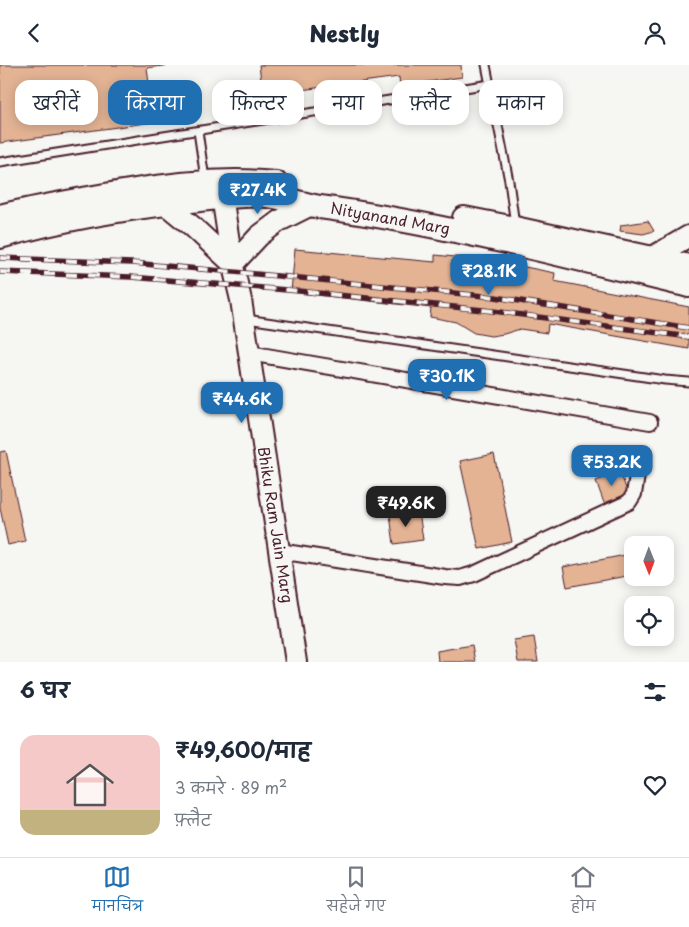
<!DOCTYPE html>
<html lang="hi">
<meta charset="utf-8">
<style>
body{margin:0;font-family:"Playpen Sans","Playpen Sans Deva",sans-serif;background:#f2f2f3;color:#1f2937;height:100vh;display:flex;flex-direction:column;font-size:19px;white-space:nowrap}
*{box-sizing:border-box;margin:0}
p{font-size:16px;color:#747a83}
.icon{flex:none;width:28px;height:28px;fill:none;stroke:currentColor;stroke-width:2;stroke-linecap:round;stroke-linejoin:round}
.map{position:relative;height:597px;overflow:hidden}
.drawer{display:flex;flex-direction:column;background:#fff;flex:1}
.drawer>*{flex:none}
.hud{position:absolute;left:15px;top:15px;width:660px;height:45px;display:flex;gap:10px}
.needle{width:32px;rotate:179deg}
.tools{position:absolute;left:624px;top:471px;display:grid;gap:10px}
.tools a{display:grid;place-items:center;width:50px;height:50px;border-radius:10px;background:#fff;box-shadow:0 2px 12px #0003;font-size:25px}
.price{position:absolute;translate:-50% -42px;padding:0 11px;border-radius:10px;background:#1f6fb2;color:#fff;font-size:16px;line-height:32px;filter:drop-shadow(0 1px 2px #0008)}
.price::after{content:'';position:absolute;left:50%;top:30px;width:15px;height:11px;margin-left:-8px;background:inherit;clip-path:polygon(0 0,100% 0,50% 100%)}
.price.current{background:#222;color:#fff}
ul{padding:0;list-style:none}
li{display:flex;align-items:center;gap:15px;height:125px;padding:0 20px}
li+li{border-top:1px solid #e0e1e3}
li span{display:grid;place-items:center;flex:none;width:140px;height:100px;border-radius:15px;color:#555}
li>.icon{margin-inline-start:auto}
span .icon{width:60px;height:60px;fill:#fffc;stroke-width:1}
li b{font-size:21px}
h2{display:flex;justify-content:space-between;align-items:center;height:60px;padding:0 20px;font-size:21px}
.pill{padding:0 18px;border-radius:15px;background:#fff;box-shadow:0 2px 12px #0003;font-size:18px;line-height:45px}
.pill.current{background:#1f6fb2;color:#fff}
header{display:flex;justify-content:space-between;align-items:center;height:65px;padding:0 20px;background:#fff;font-size:22px;font-weight:800}
.tabs{display:flex;justify-content:space-around;align-items:center;height:70px;border-top:1px solid #e0e1e3;background:#fff;font-size:14px;color:#747a83}
.tabs a{display:grid;justify-items:center;gap:2px}
.tabs .current{color:#1f6fb2}
.map>svg:first-child{display:block}
.building{fill:#e3b394;stroke:#4a1f2b}
.lines{fill:none;stroke-linecap:round;stroke-linejoin:round}
.lane-casing{stroke:#4a1f2b;stroke-width:11}
.street-casing{stroke:#4a1f2b;stroke-width:18}
.secondary-casing{stroke:#4a1f2b;stroke-width:24}
.primary-casing{stroke:#4a1f2b;stroke-width:26}
.lane{stroke:#f6f6f2;stroke-width:7}
.street{stroke:#f6f6f2;stroke-width:14}
.secondary{stroke:#f6f6f2;stroke-width:20}
.primary{stroke:#f6f6f2;stroke-width:22}
.rail-casing{stroke:#4a1f2b;stroke-width:5.5}
.rail{stroke:#f6f6f2;stroke-width:4;stroke-dasharray:11;stroke-linecap:butt}
.labels{text-anchor:middle;stroke-width:4;stroke-linejoin:round;paint-order:stroke}
.street-label{font-size:15px;fill:#4a1f2b;stroke:#f6f6f2}
</style>
<header><svg class="icon" aria-label="back" viewBox="0 0 24 24"><path d="M15 5l-7 7 7 7"/></svg>Nestly<svg class="icon" aria-label="person" viewBox="0 0 24 24"><circle cx="12" cy="8" r="4"/><path d="M4 21q1-7 8-7t8 7"/></svg></header>
<div class="map">
<svg width="689" height="597" viewBox="0 0 689 597">
<rect width="100%" height="100%" fill="#f6f6f2"/>
<filter id="ink" filterUnits="userSpaceOnUse"><feTurbulence type="fractalNoise" baseFrequency=".02" numOctaves="2"/><feDisplacementMap in="SourceGraphic" scale="10" xChannelSelector="R" yChannelSelector="G"/><feConvolveMatrix kernelMatrix="1 2 1 2 8 2 1 2 1" color-interpolation-filters="sRGB"/></filter>
<g filter="url(#ink)">
<path class="building" d="M0,0h170l-23,3 7,54 -154,21z
M259,0h202l1,12 -62,9 -1,-9 -136,18z
M648,156l6,10 -11,3 -23,-3 1,-6z
M295,184l140,13v-7l60,6 60,12 -1,8 135,26v42l-141,-25 -1,9 -27,-4 -16,5 -13,2 -17,-3 -18,-11 -26,-5 1,-9 -140,-16z
M6,386l19,90 -17,4 -8,-37v-56z
M494,389l18,88 -33,7 -19,-88z
M620,407l8,22 -24,9 -8,-22z
M419,446l4,29 -29,4 -4,-29z
M631,489l1,21 -65,12 -4,-20z
M534,572l4,25h-20l-4,-22z
M472,580l3,17h-37l-1,-11z"/>
<g class="lines">
<defs>
<path id="lane" d="M486,0l23,116 6,44
M198,66l7,48
M0,97l490,-78
M246,254l419,61 24,2"/>
<path id="street" d="M249,288l401,69
M279,486l166,26 15,1 14,-4 155,-72 5,-8 6,-37"/>
<path id="secondary" d="M220,117l12,80 9,38 55,362
M165,139l27,22 41,38 26,-28 20,-15 32,-16
M651,193l38,-22"/>
<path id="primary" d="M0,151c31,-8 62,-13 94,-19 60,-11 120,-20 182,-14
M464,153l51,10 174,38
M0,172c65,-19 133,-30 200,-37 22,-2 46,-6 68,-4 17,2 35,8 52,11 125,17 247,50 369,79"/>
</defs>
<use href="#lane" class="lane-casing"/>
<use href="#street" class="street-casing"/>
<use href="#secondary" class="secondary-casing"/>
<use href="#primary" class="primary-casing"/>
<use href="#lane" class="lane"/>
<use href="#street" class="street"/>
<use href="#secondary" class="secondary"/>
<use href="#primary" class="primary"/>
<defs>
<path id="rail" d="M0,193l132,5 168,15 195,19 194,31
M0,207l131,5 168,14 194,20 196,26"/>
</defs>
<use href="#rail" class="rail-casing"/>
<use href="#rail" class="rail"/>
</g>
</g>
<g class="labels">
<g class="street-label">
<text transform="translate(390 154) rotate(10)" y="5">Nityanand Marg</text>
<text transform="translate(275 460) rotate(81)" y="5">Bhiku Ram Jain Marg</text>
</g>
</g>
</svg>
<div class="tools">
<a><svg class="needle" viewBox="-14 -14 28 28"><path d="M0-13l5 13h-10z" fill="#e53935"/><path d="M0 13l5-13h-10z" fill="#747a83"/></svg></a>
<a><svg class="icon" aria-label="locate" viewBox="0 0 24 24"><circle cx="12" cy="12" r="6"/><path d="M12 2v4M12 18v4M2 12h4M18 12h4"/></svg></a>
</div>
<b class="price" style="left:258px;top:150px">₹27.4K</b>
<b class="price" style="left:489px;top:231px">₹28.1K</b>
<b class="price" style="left:447px;top:336px">₹30.1K</b>
<b class="price" style="left:242px;top:359px">₹44.6K</b>
<b class="price" style="left:612px;top:422px">₹53.2K</b>
<b class="price current" style="left:406px;top:463px">₹49.6K</b>
<div class="hud">
<a class="pill">खरीदें</a>
<a class="pill current">किराया</a>
<a class="pill">फ़िल्टर</a>
<a class="pill">नया</a>
<a class="pill">फ़्लैट</a>
<a class="pill">मकान</a>
</div>
</div>
<section class="drawer">
<h2>6 घर<svg class="icon" aria-label="filters" viewBox="0 0 24 24"><path d="M4 7h16M4 17h16"/><circle cx="9" cy="7" r="2"/><circle cx="15" cy="17" r="2"/></svg></h2>
<ul>
<li><span style="background:linear-gradient(#f6c9c9 75%,#c2b280 0)"><svg class="icon" aria-label="home" viewBox="0 0 24 24"><path d="M3 11l9-7 9 7M6 9v11h12V9"/></svg></span><div><b>₹49,600/माह</b><p>3 कमरे · 89 m²</p><p>फ़्लैट</p></div><svg class="icon" aria-label="heart" viewBox="0 0 24 24"><path d="M12 20l-8-8c-3-5 5-10 8-4 3-6 11-1 8 4z"/></svg></li>
</ul>
</section>
<nav class="tabs">
<a class="current"><svg class="icon" aria-label="map" viewBox="0 0 24 24"><path d="M3 6l6-2 6 2 6-2v14l-6 2-6-2-6 2zM9 4v14M15 6v14"/></svg>मानचित्र</a>
<a><svg class="icon" aria-label="saved" viewBox="0 0 24 24"><path d="M7 4h10v16l-5-4-5 4z"/></svg>सहेजे गए</a>
<a><svg class="icon" aria-label="home" viewBox="0 0 24 24"><path d="M3 11l9-7 9 7M6 9v11h12V9"/></svg>होम</a>
</nav>
